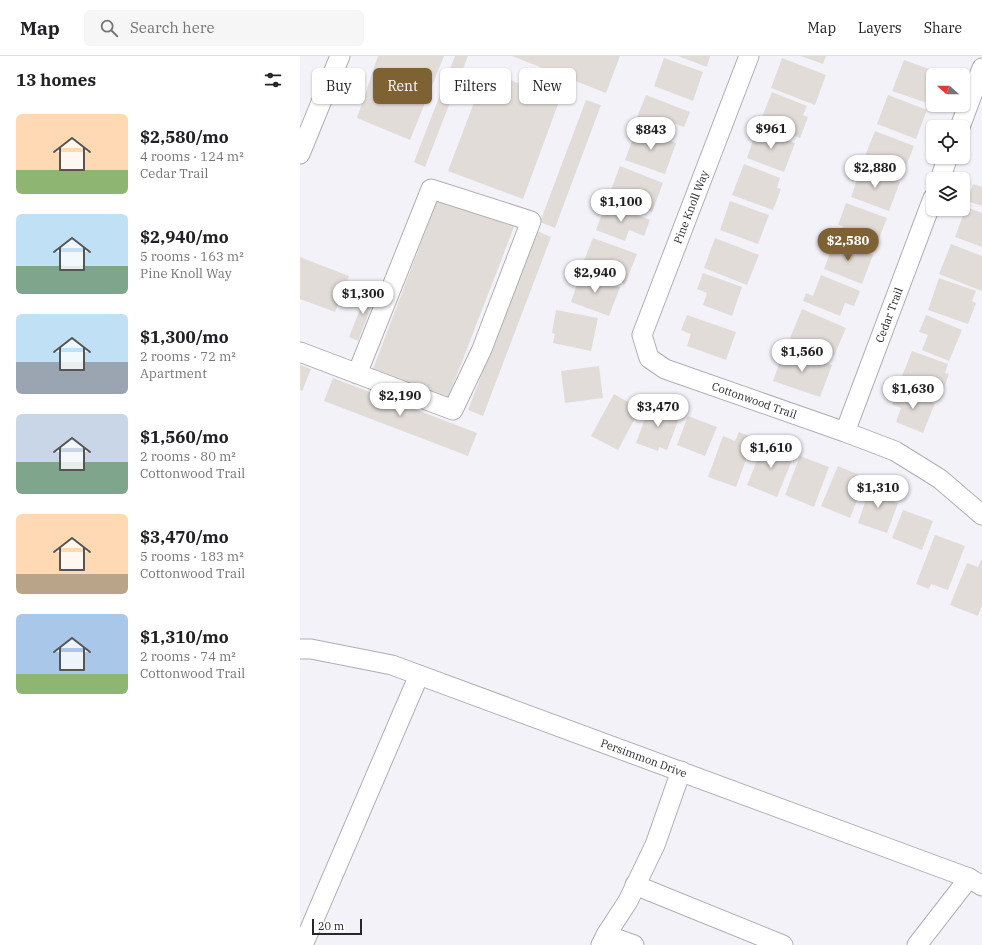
<!DOCTYPE html>
<meta charset="utf-8">
<style>
body{margin:0;font-family:"IBM Plex Serif",serif;background:#f6f6f6;color:#202124;height:100vh;display:flex;flex-direction:column;font-size:15px;white-space:nowrap}
*{box-sizing:border-box;margin:0}
p{font-size:13px;color:#757577}
.icon{flex:none;width:22px;height:22px;fill:none;stroke:currentColor;stroke-width:2;stroke-linecap:round;stroke-linejoin:round}
.map{position:relative;flex:1;overflow:hidden}
.details{display:flex;flex-direction:column;background:#fff;width:300px}
.details>*{flex:none}
.top-card{position:absolute;left:12px;top:12px;width:380px;height:36px;display:flex;gap:8px}
.needle{width:26px;rotate:291deg}
.tools{position:absolute;left:626px;top:12px;display:grid;gap:8px}
.tools a{display:grid;place-items:center;width:44px;height:44px;border-radius:6px;background:#fff;box-shadow:0 1px 3px #0004;font-size:20px}
.scale{position:absolute;left:12px;bottom:10px;width:50px;box-sizing:border-box;padding-left:4px;border:2px solid #28282b;border-top:0;font-size:11px;line-height:14px;white-space:nowrap;color:#28282b;-webkit-text-stroke:3px #fff;paint-order:stroke}
.price{position:absolute;translate:-50% -34px;padding:0 9px;border-radius:14px;background:#fff;color:#222;font-size:13px;line-height:26px;filter:drop-shadow(0 1px 2px #0008)}
.price::after{content:'';position:absolute;left:50%;top:24px;width:12px;height:9px;margin-left:-6px;background:inherit;clip-path:polygon(0 0,100% 0,50% 100%)}
.price.on{background:#7e6234;color:#fff}
ul{padding:0;list-style:none}
li{display:flex;align-items:center;gap:12px;height:100px;padding:0 16px}
li span{display:grid;place-items:center;flex:none;width:112px;height:80px;border-radius:6px;color:#555}
li>.icon{margin-inline-start:auto}
span .icon{width:48px;height:48px;fill:#fffc;stroke-width:1}
li b{font-size:17px}
h2{display:flex;justify-content:space-between;align-items:center;height:48px;padding:0 16px;font-size:17px}
.chip{padding:0 14px;border-radius:6px;background:#fff;box-shadow:0 1px 3px #0004;font-size:14px;line-height:36px}
.chip.on{background:#7e6234;color:#fff}
header{display:flex;align-items:center;gap:24px;box-sizing:border-box;height:56px;padding:0 20px;background:#fff;border-bottom:1px solid #e0e0e0}
header strong{font-size:19px}
nav{display:flex;gap:22px;margin-inline-start:auto;font-size:14px}
.search{width:280px;height:36px;background:#f6f6f6;display:flex;align-items:center;gap:10px;box-sizing:border-box;padding:0 14px;border-radius:6px;color:#757577;font-size:15px}
main{display:flex;flex:1;min-height:0}
.map>svg:first-child{display:block}
.building{fill:#e2dcd9}
.lines{fill:none;stroke-linecap:round;stroke-linejoin:round}
.minor-casing{stroke:#aeafb4;stroke-width:21}
.minor{stroke:#fff;stroke-width:19}
.labels{text-anchor:middle;stroke-width:4;stroke-linejoin:round;paint-order:stroke}
.street-label{font-size:11px;fill:#28282b;stroke:#fff}
</style>
<header>
<strong>Map</strong>
<div class="search"><svg class="icon" aria-label="search" viewBox="0 0 24 24"><circle cx="10" cy="10" r="6"/><path d="M15 15l6 6"/></svg>Search here</div>
<nav><a>Map</a><a>Layers</a><a>Share</a></nav>
</header>
<main>
<section class="details">
<h2>13 homes<svg class="icon" aria-label="filters" viewBox="0 0 24 24"><path d="M4 7h16M4 17h16"/><circle cx="9" cy="7" r="2"/><circle cx="15" cy="17" r="2"/></svg></h2>
<ul>
<li><span style="background:linear-gradient(#ffd9b3 70%,#8fb573 0)"><svg class="icon" aria-label="home" viewBox="0 0 24 24"><path d="M3 11l9-7 9 7M6 9v11h12V9"/></svg></span><div><b>$2,580/mo</b><p>4 rooms · 124 m²</p><p>Cedar Trail</p></div></li>
<li><span style="background:linear-gradient(#bfe0f5 65%,#7fa58c 0)"><svg class="icon" aria-label="home" viewBox="0 0 24 24"><path d="M3 11l9-7 9 7M6 9v11h12V9"/></svg></span><div><b>$2,940/mo</b><p>5 rooms · 163 m²</p><p>Pine Knoll Way</p></div></li>
<li><span style="background:linear-gradient(#bfe0f5 60%,#9aa5b1 0)"><svg class="icon" aria-label="home" viewBox="0 0 24 24"><path d="M3 11l9-7 9 7M6 9v11h12V9"/></svg></span><div><b>$1,300/mo</b><p>2 rooms · 72 m²</p><p>Apartment</p></div></li>
<li><span style="background:linear-gradient(#c9d6e8 60%,#7fa58c 0)"><svg class="icon" aria-label="home" viewBox="0 0 24 24"><path d="M3 11l9-7 9 7M6 9v11h12V9"/></svg></span><div><b>$1,560/mo</b><p>2 rooms · 80 m²</p><p>Cottonwood Trail</p></div></li>
<li><span style="background:linear-gradient(#ffd9b3 75%,#b9a48a 0)"><svg class="icon" aria-label="home" viewBox="0 0 24 24"><path d="M3 11l9-7 9 7M6 9v11h12V9"/></svg></span><div><b>$3,470/mo</b><p>5 rooms · 183 m²</p><p>Cottonwood Trail</p></div></li>
<li><span style="background:linear-gradient(#a9c7e8 75%,#8fb573 0)"><svg class="icon" aria-label="home" viewBox="0 0 24 24"><path d="M3 11l9-7 9 7M6 9v11h12V9"/></svg></span><div><b>$1,310/mo</b><p>2 rooms · 74 m²</p><p>Cottonwood Trail</p></div></li>
</ul>
</section>
<div class="map">
<svg width="682" height="889" viewBox="0 0 682 889">
<rect width="100%" height="100%" fill="#f2f2f8"/>
<path class="building" d="M78,0h66l-34,84 -53,-22z
M155,0h13l-43,111 -11,-5z
M212,0h108l-14,37z
M378,0h32l-3,11z
M501,0h25l-3,8z
M364,2l39,14 -10,29 -39,-15z
M482,2l44,17 -11,30 -44,-17z
M604,4l28,10 -5,13 6,2v9l-3,10 -38,-13z
M186,15l74,28 -37,100 -75,-28z
M472,36l35,14 -4,9 5,2 -8,21 -40,-16z
M346,39l44,17 -6,15 -14,-5 -4,11 -31,-11z
M588,39l39,15 -11,29 -39,-15z
M286,44l15,5 -46,123 -15,-6z
M337,72l39,15 -11,31 -40,-14z
M457,73l38,14 -11,29 -37,-14z
M575,75l39,15 -12,30 -39,-15z
M444,108l36,14 -3,10 4,1 -8,21 -41,-15z
M320,110l43,17 -11,29 -43,-17z
M561,112l39,14 -11,29 -38,-14z
M673,128l9,3v19l-15,-5z
M138,142l76,29 -66,171 -75,-29z
M430,145l39,14 -11,29 -38,-14z
M306,147l44,17 -6,16 -15,-6 -4,11 -29,-11z
M546,147l41,15 -12,31 -36,-14 4,-9 -5,-1z
M666,151l16,6v34l-27,-10z
M237,175l14,6 -68,179 -15,-6z
M293,182l44,16 -12,30 -44,-16z
M415,182l44,17 -12,30 -43,-17z
M535,184l38,15 -11,29 -38,-15z
M651,188l31,12v35l-43,-17z
M0,201l49,19 -14,36 -35,-13z
M281,216l39,15 -11,29 -38,-14z
M403,217l39,14 -10,29 -29,-11 4,-12 -10,-4z
M521,219l39,16 -6,15 -9,-3 -5,13 -37,-15 3,-8 7,3z
M639,222l37,13 -4,10 4,2 -8,21 -40,-14z
M68,233l9,3 -19,49 -9,-4z
M502,253l44,19 -12,28 -44,-18z
M256,254l42,8 -7,33 -38,-8 2,-9 -3,-1z
M387,259l49,17 -10,28 -39,-14 4,-12 -10,-4z
M626,259l36,15 -13,31 -27,-11 6,-15 -9,-3z
M485,292l47,17 -12,32 -47,-16z
M612,295l36,13 -3,9 4,1 -8,23 -41,-16z
M0,309l11,4 -9,22 -2,-1z
M299,310l4,32 -38,5 -4,-32z
M33,322l144,55 -9,23 -144,-55z
M598,332l37,15 -12,30 -27,-11 5,-14 -9,-4z
M314,338l26,15 -22,41 -27,-14z
M351,347l30,10 -14,37 -8,-3 -1,4 -22,-8z
M388,360l29,11 -12,29 -28,-11z
M439,376l15,6 -18,49 -28,-10 15,-41 12,5z
M465,385l30,12 -18,44 -30,-12z
M500,400l29,11 -15,40 -29,-12z
M538,410l28,12 -16,40 -29,-12z
M572,426l16,6 -3,10 13,5 -11,30 -29,-10z
M603,454l30,11 -11,29 -30,-12z
M635,479l30,11 -17,44 -17,-6 -2,5 -13,-5z
M681,504l1,1v44l-4,11 -28,-11 17,-42 11,4z"/>
<g class="lines">
<defs>
<g id="minor">
<path id="s1" d="M449,0l-107,279 7,23 16,11 180,63 50,19 45,28 42,36"/>
<path d="M660,71l22,-59"/>
<path d="M0,98l40,-98"/>
<path d="M640,123l8,-22"/>
<path d="M0,296l153,58 29,-61 49,-128 -100,-32 -74,185"/>
<path id="s2" d="M545,376l88,-234"/>
<path id="s3" d="M0,593h11l81,16 577,213 13,8"/>
<path d="M335,829l148,60"/>
<path d="M306,879l28,10"/>
<path d="M3,889l116,-270"/>
<path d="M301,889l5,-10 22,-34 27,-56 26,-74"/>
<path d="M617,889l52,-67"/>
</g>
</defs>
<use href="#minor" class="minor-casing"/>
<use href="#minor" class="minor"/>
</g>
<g class="labels">
<g class="street-label">
<text transform="translate(391 151) rotate(-69)" y="4">Pine Knoll Way</text>
<text dy="4" stroke="none"><textPath href="#s2" startOffset="125">Cedar Trail</textPath></text>
<text dy="4" stroke="none"><textPath href="#s1" startOffset="437">Cottonwood Trail</textPath></text>
<text dy="4" stroke="none"><textPath href="#s3" startOffset="362">Persimmon Drive</textPath></text>
</g>
</g>
</svg>
<div class="tools">
<a><svg class="needle" viewBox="-14 -14 28 28"><path d="M0-13l5 13h-10z" fill="#e53935"/><path d="M0 13l5-13h-10z" fill="#757577"/></svg></a>
<a><svg class="icon" aria-label="locate" viewBox="0 0 24 24"><circle cx="12" cy="12" r="6"/><path d="M12 2v4M12 18v4M2 12h4M18 12h4"/></svg></a>
<a><svg class="icon" aria-label="layers" viewBox="0 0 24 24"><path d="M12 4l9 5-9 5-9-5zM3 14l9 5 9-5"/></svg></a>
</div>
<div class="scale">20 m</div>
<b class="price" style="left:471px;top:94px">$961</b>
<b class="price" style="left:351px;top:95px">$843</b>
<b class="price" style="left:575px;top:133px">$2,880</b>
<b class="price" style="left:321px;top:167px">$1,100</b>
<b class="price on" style="left:548px;top:206px">$2,580</b>
<b class="price" style="left:295px;top:238px">$2,940</b>
<b class="price" style="left:63px;top:259px">$1,300</b>
<b class="price" style="left:502px;top:317px">$1,560</b>
<b class="price" style="left:613px;top:354px">$1,630</b>
<b class="price" style="left:100px;top:361px">$2,190</b>
<b class="price" style="left:358px;top:372px">$3,470</b>
<b class="price" style="left:471px;top:413px">$1,610</b>
<b class="price" style="left:578px;top:453px">$1,310</b>
<div class="top-card">
<a class="chip">Buy</a>
<a class="chip on">Rent</a>
<a class="chip">Filters</a>
<a class="chip">New</a>
</div>
</div>
</main>
